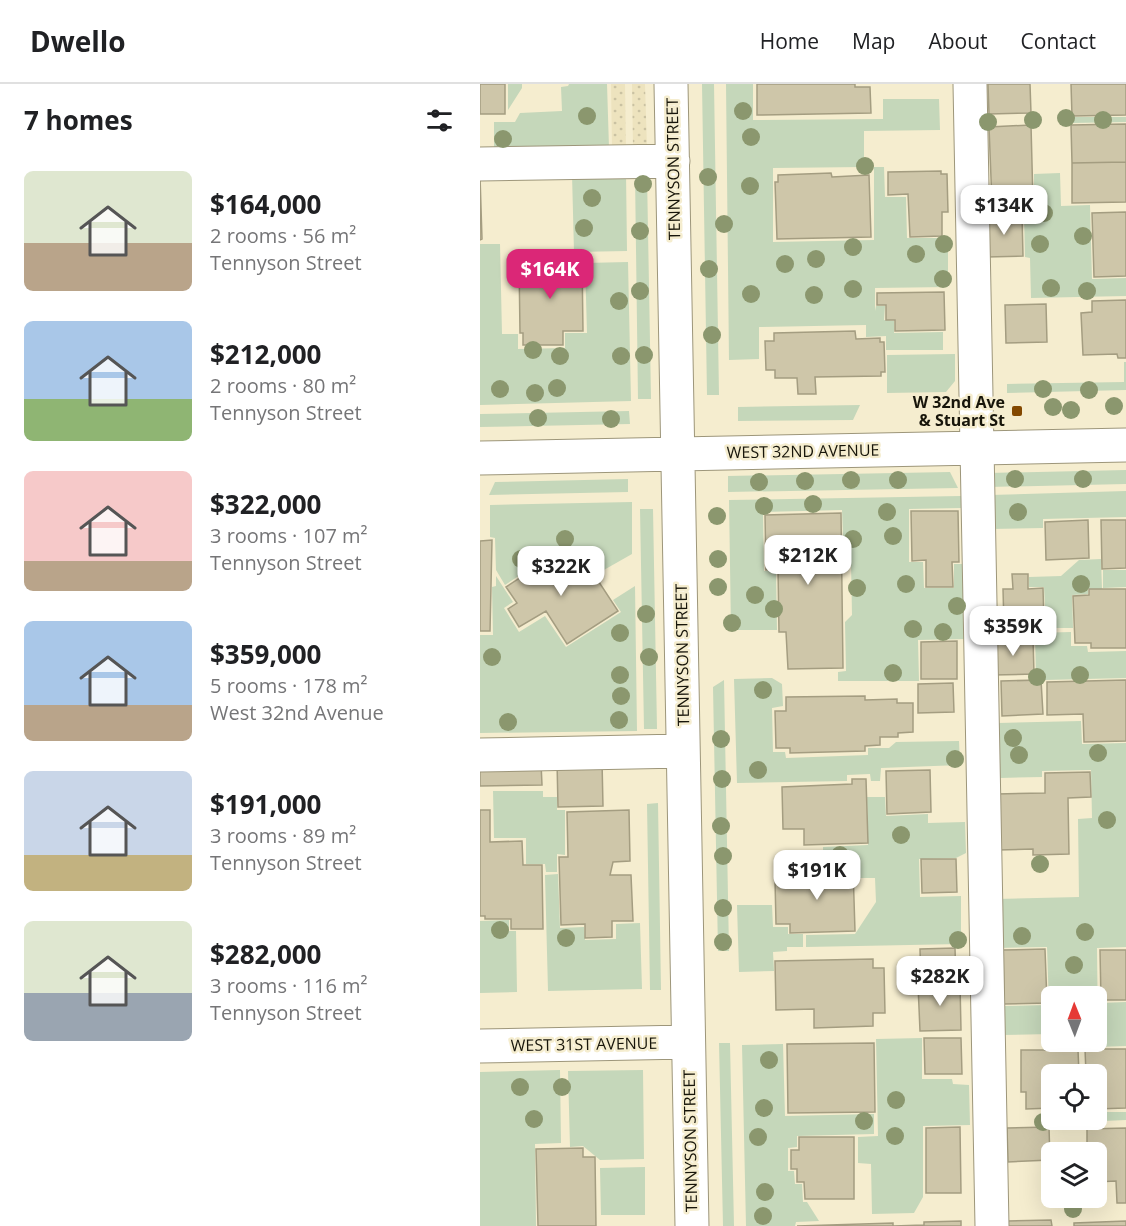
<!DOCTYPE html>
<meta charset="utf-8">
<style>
body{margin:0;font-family:"Open Sans",sans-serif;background:#f6f6f6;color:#202124;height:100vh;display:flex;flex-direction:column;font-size:22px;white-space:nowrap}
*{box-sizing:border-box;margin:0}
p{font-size:20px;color:#757577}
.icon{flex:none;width:33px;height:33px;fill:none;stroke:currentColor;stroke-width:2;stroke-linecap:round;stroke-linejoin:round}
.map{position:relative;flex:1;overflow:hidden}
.sheet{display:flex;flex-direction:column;background:#fff;width:480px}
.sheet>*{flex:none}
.needle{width:39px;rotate:359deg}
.fabs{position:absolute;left:561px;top:902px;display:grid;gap:12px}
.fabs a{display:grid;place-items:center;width:66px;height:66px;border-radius:9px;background:#fff;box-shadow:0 6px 24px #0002;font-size:30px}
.price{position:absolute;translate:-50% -51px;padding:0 14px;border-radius:12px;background:#fff;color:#222;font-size:20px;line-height:39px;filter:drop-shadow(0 2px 3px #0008)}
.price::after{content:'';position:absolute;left:50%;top:36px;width:18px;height:14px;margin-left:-9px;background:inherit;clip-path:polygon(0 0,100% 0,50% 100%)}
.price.selected{background:#db2777;color:#fff}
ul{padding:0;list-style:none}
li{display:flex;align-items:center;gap:18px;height:150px;padding:0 24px}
li span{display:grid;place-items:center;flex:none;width:168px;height:120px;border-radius:9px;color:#555}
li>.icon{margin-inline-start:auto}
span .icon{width:72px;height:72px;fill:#fffc;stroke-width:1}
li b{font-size:26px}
h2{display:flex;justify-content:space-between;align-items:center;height:72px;padding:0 24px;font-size:26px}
header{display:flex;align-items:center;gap:36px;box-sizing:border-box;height:84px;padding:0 30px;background:#fff;border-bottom:2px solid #e0e0e0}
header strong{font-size:28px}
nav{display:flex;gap:33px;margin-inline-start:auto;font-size:21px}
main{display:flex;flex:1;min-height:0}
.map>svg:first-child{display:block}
.grass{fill:#c5d7ba}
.sand{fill:url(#sand-dots)}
.building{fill:#cec6a9;stroke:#a49d81;stroke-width:1.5}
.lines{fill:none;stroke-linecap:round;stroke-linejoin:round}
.minor-casing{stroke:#9d967a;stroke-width:35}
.minor{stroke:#fff;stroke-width:33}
.tree{fill:#8b976e}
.poi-dot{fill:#834800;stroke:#f5edcf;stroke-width:2}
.labels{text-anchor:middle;stroke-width:5;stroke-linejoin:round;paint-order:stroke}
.street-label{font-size:16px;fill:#17150a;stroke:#f5edcf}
.poi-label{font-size:16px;font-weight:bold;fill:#17150a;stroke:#f5edcf;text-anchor:end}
</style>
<header>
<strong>Dwello</strong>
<nav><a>Home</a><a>Map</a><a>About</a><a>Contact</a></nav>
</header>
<main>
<section class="sheet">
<h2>7 homes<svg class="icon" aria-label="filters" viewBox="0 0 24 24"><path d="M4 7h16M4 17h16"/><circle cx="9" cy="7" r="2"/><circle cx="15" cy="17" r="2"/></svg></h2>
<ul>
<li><span style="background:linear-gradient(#dfe7d0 60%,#b9a48a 0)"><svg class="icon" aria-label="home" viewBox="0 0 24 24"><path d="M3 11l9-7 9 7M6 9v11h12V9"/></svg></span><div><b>$164,000</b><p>2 rooms · 56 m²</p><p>Tennyson Street</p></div></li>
<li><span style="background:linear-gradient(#a9c7e8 65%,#8fb573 0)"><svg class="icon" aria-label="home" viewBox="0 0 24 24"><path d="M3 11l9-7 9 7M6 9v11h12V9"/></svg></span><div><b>$212,000</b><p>2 rooms · 80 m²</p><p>Tennyson Street</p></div></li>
<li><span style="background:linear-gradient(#f6c9c9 75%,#b9a48a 0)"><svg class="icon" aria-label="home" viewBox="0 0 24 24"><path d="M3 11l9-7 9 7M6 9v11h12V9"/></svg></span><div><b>$322,000</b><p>3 rooms · 107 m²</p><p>Tennyson Street</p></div></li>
<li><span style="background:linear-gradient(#a9c7e8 70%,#b9a48a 0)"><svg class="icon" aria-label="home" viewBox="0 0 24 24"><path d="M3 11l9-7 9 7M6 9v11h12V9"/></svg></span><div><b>$359,000</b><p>5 rooms · 178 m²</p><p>West 32nd Avenue</p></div></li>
<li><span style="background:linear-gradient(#c9d6e8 70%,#c2b280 0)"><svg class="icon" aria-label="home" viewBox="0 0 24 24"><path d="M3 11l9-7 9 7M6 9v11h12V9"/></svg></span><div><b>$191,000</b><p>3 rooms · 89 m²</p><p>Tennyson Street</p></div></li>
<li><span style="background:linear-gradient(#dfe7d0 60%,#9aa5b1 0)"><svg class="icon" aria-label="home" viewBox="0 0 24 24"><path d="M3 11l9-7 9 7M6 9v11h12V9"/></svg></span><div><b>$282,000</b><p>3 rooms · 116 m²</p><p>Tennyson Street</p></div></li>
</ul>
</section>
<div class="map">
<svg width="646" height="1142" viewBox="0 0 646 1142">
<defs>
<pattern id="sand-dots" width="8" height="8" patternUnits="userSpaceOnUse" patternTransform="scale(1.5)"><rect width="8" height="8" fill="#ede3be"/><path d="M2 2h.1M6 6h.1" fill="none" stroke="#cac2a2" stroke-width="1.8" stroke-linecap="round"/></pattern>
</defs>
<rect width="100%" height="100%" fill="#f5edcf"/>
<path class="grass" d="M28,0h14v4l-14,22z
M89,0h38l2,64 -115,2v-28h21l5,-9 42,-2 -1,-24 7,-1z
M222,0h12l5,311h-12z
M246,0h27v36l130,-1v-20h56l1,31 -76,1v36l-91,1v74l101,-2v-73h10l1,30h21l1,41h41v49l-73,1v23l1,-5h9l-1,14 10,1v12l49,-1v18h-57v-14l-20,1v-12l-107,2v32l-30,1z
M646,33v5l-54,1v-6z
M146,89l1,78 -53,1 -2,-78z
M580,89l1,33 29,-1 2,74 34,-1v18l-95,2 -1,-40 -5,-1 -1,-43h-32v-8h42v-32z
M155,90h12l4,225h-13z
M0,160h20l2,90h16v15l47,-1v-15h22l-2,-70 43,-1 3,139 -151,4z
M475,270v27l-9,11 -59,1v-38z
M644,278h2v28l-119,3v-9l117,-2z
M380,321l-7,15 -115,1v-14z
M149,327l1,13 -150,3v-13z
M646,386v14l-137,3v-14z
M470,388l8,16 -230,4v-16z
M148,395v13l-139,3 6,-13z
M646,407v26l-83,2v9l-52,1 -1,-34z
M481,412v12l-52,1v53h14l1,26h30v-24h11l2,75 -49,1 1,41h-81v-9l8,-1 -1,-49 7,-7 -1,-53h-7l-2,-52 -79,2 1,59h12l1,59h-46l-2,-130z
M152,418v52l-44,25 -6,-11 1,-10 -6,-8 -15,-3 -57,38 -9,-15 -1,-32 -5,-1v-32z
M160,425h13l4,220h-13z
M621,475l1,30h-14v5l-16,1 1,33h-32v-2l5,-1 -2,-38h-15v-10l32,-1 18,-16z
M623,486h23v17l-23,1z
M16,492l17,26 -9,6 15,24 26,-16 21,31 55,-35 -8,-12 22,-14 2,145 -157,2v-98h13l-1,-48 4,-1z
M591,548v14h16l1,6 38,-1v27l-81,2v-4l-9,1 -1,-44z
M292,594l10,6 1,22 -11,2 1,44h12l1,6 82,-3v-7h21l7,-6 63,-1 1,24 -79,3 -1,13h-9l-1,-7 -23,1v6l-110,2 -3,-104z
M244,596l5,271h-11l-5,-264z
M601,637l1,23 44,-1v204l-29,1 1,85 -2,-37h-44l-1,38 -49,1v-29l47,-1 -2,-58 -50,1 -1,-49 83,-2 -1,-78 14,-1 -1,-48 -49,1v6l-42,1 -2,-55z
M13,707h50v6h14v13h8v45l-8,-1v18h-11l-1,-8h-19v-26h-32z
M387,713h18l1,19 42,-2v9l37,-1 1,31 -10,5 -37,1 1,38 41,-1v48l-155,3v-12l49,-1 21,-32 -1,-24h-19v-13l-33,1v-19l45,-2z
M178,719l3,187h-11l-3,-186z
M78,790l2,54 24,-1 1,13 31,-1v-15l24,-1 2,66 -94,2 -3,-116z
M257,821h35l1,22h15v7h15v13h-16v4l-14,1 1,19 -35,1z
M29,836v11h7l1,61 -37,1v-72z
M646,918v44l-30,1 1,-8 6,-1 -1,-35z
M442,954v41h30l1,5 16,1 1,40 -47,1v71l-9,16 -42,1 -1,-50 -13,-1v-26l20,-1 -2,-97z
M239,959h11l4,183h-11z
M303,960l2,72 89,-2v20l-77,2v11l-9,1v23h6l1,13h7l1,18h4l12,19 -23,1 -1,4h-49l-4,-181z
M80,986l1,73 -26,1 1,82h-56v-154z
M163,986l1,89 -44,1 -17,-14 -13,1 -2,-76z
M624,1028h22v8l-22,1z
M165,1083v48h-44l-1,-47z"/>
<path class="sand" d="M131,0h14l1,65h-14z
M152,0h13l2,64h-14z"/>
<path class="building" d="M0,0h25v30h-25z
M277,0h98v3h15l1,26 -114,2z
M508,0h42l1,29 -42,1z
M591,0h55v31l-54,1z
M646,40v38l-54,1 -1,-38z
M551,41l2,77 -41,1 -3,-76z
M646,78v40l-54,1v-40z
M461,87v3h6l1,38h-6v24l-32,1 -2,-43 -20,1v-23z
M351,89l1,4 37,-2 2,62 -94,2 -2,-57h3v-7z
M0,92l2,63 -2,1z
M646,128v64l-32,1 -2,-64z
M542,131l1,41 -36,1 -1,-41z
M102,175l1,72h-20v14h-40v-12h-3l-1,-73z
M464,208l1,38 -50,1v-11h-9v-15h-9v-12z
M646,216v58h-8l-1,-4 -34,1 -2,-42 11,-1v-11z
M566,220l1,38 -41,1 -1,-38z
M375,247l1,8 24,-1v4h4l1,30h-4v4l-66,1 1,17h-18l-1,-16h-22v-8h-9l-1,-29h9v-8z
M431,427h47l1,51h-7l1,25h-27v-27l-14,1z
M361,429l2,155 -55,1 -2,-37h-7l-1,-63 -12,1 -1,-55z
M608,436l1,38 -43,2 -1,-38z
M621,436h25v48l-24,1z
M12,456l-2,91h-10v-90z
M83,466l11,2 6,8 -1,9 10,15 8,-5 21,32 -51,33 -21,-33 -27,16 -11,-18 9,-6 -11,-16 38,-25 7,2 3,-9z
M532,490h16v15l15,-1 1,36 -40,2 -1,-37h10z
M609,505h37v59h-35v-5h-16l-2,-47 16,-1z
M553,555l1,35 -41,1 -1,-34z
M477,557v38h-36v-37z
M561,596l2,34 -41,2 -1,-35z
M646,596v61l-42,1 -1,-28 -36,1v-33z
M473,599l1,29 -36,1v-29z
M385,612v4l32,-1v4h16v29l-15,1v4h-18v8l-15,1v5l-75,2v-5h-14l-1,-37h11v-14z
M77,677h45l1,45 -45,1z
M0,679h61l1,22 -62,1z
M450,686l1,42 -44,2 -1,-43z
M610,688l1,25 -23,1 1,56 -36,1v-6l-35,1 -1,-56 48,-1v-20z
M372,695h14l2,64 -64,2v-16h-21l-1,-42 70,-3z
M0,726h10v32l32,-1 1,24h19l1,64h-32v-10h-26v-3h-5z
M149,726l1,51 -17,1 -3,13h21l2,46h-21v16l-27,1v-14l-24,1 -2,-68h9l-1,-45z
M441,775h35l1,33 -35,1z
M373,784l2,63 -65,2v-9h-14l-1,-44h13v-10z
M475,864l1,35 -35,1 -1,-35z
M565,865l2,54 -43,1 -1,-54z
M620,866h26v50h-25z
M393,875v9h11l1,45h-12v13l-59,2v-19l-38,1 -1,-49z
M480,900l1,46 -41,1 -2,-46z
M444,954h37l1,36h-37z
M394,959l1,69 -87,1 -1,-69z
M605,965h41v59l-30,1v-35h-10z
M541,966h57l1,24h-27v34l-26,1v-17h-5z
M480,1043l1,66h-35v-65z
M569,1043l1,33 -42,2 -1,-34z
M646,1044v75h-9l-1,-22 -20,1v-30h-9v-23z
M319,1053h55v62h-49l-1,-17h-7v-13h-6v-19h8z
M103,1064v9h12l1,69h-58l-2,-77z
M571,1136l1,6h-44v-5z
M481,1137v5h-164l96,-3v3l31,-1v-3z
M646,1137v5h-52v-3z"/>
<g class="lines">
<defs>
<path id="minor" d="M191,0l21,1142
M490,0l22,1142
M0,80l193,-3
M0,374l646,-13
M0,671l203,-4
M0,962l208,-4"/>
</defs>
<use href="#minor" class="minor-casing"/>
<use href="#minor" class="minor"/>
</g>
<g class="tree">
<circle cx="263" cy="27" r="9"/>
<circle cx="107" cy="32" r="9"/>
<circle cx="586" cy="34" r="9"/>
<circle cx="553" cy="36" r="9"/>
<circle cx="623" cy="36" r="9"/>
<circle cx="508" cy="38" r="9"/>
<circle cx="271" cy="53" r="9"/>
<circle cx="23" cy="55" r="9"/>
<circle cx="385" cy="82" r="9"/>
<circle cx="228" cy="93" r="9"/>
<circle cx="163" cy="100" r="9"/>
<circle cx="270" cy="102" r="9"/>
<circle cx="112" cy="114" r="9"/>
<circle cx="564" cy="129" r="9"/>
<circle cx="244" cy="140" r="9"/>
<circle cx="104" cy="144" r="9"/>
<circle cx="160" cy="147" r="9"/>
<circle cx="603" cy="152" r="9"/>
<circle cx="464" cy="160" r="9"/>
<circle cx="560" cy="160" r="9"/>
<circle cx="373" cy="163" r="9"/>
<circle cx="436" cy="170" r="9"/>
<circle cx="336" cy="175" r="9"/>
<circle cx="305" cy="180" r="9"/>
<circle cx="229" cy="185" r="9"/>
<circle cx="463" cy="195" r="9"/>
<circle cx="571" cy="204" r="9"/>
<circle cx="373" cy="205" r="9"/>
<circle cx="160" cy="207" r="9"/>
<circle cx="607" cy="207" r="9"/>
<circle cx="271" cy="210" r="9"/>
<circle cx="334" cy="211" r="9"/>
<circle cx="139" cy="217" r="9"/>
<circle cx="232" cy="251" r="9"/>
<circle cx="53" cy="266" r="9"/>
<circle cx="164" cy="271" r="9"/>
<circle cx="80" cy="272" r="9"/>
<circle cx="141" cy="272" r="9"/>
<circle cx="77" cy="304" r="9"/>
<circle cx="20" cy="305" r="9"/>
<circle cx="563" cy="305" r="9"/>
<circle cx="609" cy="306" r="9"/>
<circle cx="55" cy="309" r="9"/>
<circle cx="634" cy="322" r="9"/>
<circle cx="573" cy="323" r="9"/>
<circle cx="591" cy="326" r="9"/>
<circle cx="58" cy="334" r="9"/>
<circle cx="131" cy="335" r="9"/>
<circle cx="535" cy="395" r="9"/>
<circle cx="603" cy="395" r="9"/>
<circle cx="371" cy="396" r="9"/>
<circle cx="418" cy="396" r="9"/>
<circle cx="325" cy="397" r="9"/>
<circle cx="279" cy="398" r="9"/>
<circle cx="333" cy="420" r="9"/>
<circle cx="284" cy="422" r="9"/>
<circle cx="407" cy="428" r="9"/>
<circle cx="538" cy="428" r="9"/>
<circle cx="237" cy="432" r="9"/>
<circle cx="413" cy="452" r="9"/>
<circle cx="85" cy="455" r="9"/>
<circle cx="373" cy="455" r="9"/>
<circle cx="41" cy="475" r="9"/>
<circle cx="238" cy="475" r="9"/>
<circle cx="426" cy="500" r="9"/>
<circle cx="601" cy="500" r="9"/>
<circle cx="238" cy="503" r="9"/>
<circle cx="377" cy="504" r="9"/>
<circle cx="275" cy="511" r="9"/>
<circle cx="477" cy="522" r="9"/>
<circle cx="294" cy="525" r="9"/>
<circle cx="166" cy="530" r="9"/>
<circle cx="252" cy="539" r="9"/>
<circle cx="433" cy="545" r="9"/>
<circle cx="463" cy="548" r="9"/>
<circle cx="140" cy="549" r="9"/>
<circle cx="12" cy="573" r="9"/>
<circle cx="169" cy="573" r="9"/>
<circle cx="413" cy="589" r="9"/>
<circle cx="140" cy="591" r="9"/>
<circle cx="600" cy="591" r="9"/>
<circle cx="557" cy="593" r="9"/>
<circle cx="283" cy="606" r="9"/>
<circle cx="141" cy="612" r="9"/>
<circle cx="139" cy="636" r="9"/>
<circle cx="28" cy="638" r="9"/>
<circle cx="533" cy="654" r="9"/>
<circle cx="241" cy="655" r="9"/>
<circle cx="618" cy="669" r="9"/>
<circle cx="539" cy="671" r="9"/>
<circle cx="475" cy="675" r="9"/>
<circle cx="278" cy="686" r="9"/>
<circle cx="242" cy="695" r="9"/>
<circle cx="627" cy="736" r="9"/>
<circle cx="241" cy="742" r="9"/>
<circle cx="421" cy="751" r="9"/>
<circle cx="360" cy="771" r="9"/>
<circle cx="243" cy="772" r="9"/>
<circle cx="560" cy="780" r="9"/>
<circle cx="243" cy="824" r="9"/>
<circle cx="20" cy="846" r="9"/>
<circle cx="605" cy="848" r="9"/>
<circle cx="542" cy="852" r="9"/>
<circle cx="86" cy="854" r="9"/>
<circle cx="478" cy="856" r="9"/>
<circle cx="243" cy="858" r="9"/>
<circle cx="594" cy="881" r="9"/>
<circle cx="289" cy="976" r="9"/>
<circle cx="40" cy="1003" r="9"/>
<circle cx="82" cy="1003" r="9"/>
<circle cx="416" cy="1016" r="9"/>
<circle cx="284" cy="1024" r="9"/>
<circle cx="54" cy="1035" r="9"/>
<circle cx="384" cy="1037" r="9"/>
<circle cx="563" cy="1038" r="9"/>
<circle cx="415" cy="1052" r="9"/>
<circle cx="278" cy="1053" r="9"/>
<circle cx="285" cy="1108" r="9"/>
<circle cx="593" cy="1125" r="9"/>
<circle cx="283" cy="1132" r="9"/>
</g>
<rect class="poi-dot" x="531" y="321" width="12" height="12" rx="3"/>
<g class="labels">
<g class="street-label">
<text transform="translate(193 85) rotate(-91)" y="6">TENNYSON STREET</text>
<text transform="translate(323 367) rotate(-1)" y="6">WEST 32ND AVENUE</text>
<text transform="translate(202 571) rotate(-91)" y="6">TENNYSON STREET</text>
<text transform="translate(104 960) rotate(-1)" y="6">WEST 31ST AVENUE</text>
<text transform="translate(210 1057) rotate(-91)" y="6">TENNYSON STREET</text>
</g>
<g class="poi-label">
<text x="525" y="324">W 32nd Ave<tspan x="525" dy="18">&amp; Stuart St</tspan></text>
</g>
</g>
</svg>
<div class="fabs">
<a><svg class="needle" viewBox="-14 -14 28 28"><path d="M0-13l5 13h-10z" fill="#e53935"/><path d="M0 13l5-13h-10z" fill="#757577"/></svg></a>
<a><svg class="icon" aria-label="locate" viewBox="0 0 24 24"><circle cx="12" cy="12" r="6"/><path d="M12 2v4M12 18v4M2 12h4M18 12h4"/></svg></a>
<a><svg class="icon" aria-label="layers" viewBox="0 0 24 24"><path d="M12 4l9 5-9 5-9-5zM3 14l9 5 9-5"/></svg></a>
</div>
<b class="price" style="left:524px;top:152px">$134K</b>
<b class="price selected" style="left:70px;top:216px">$164K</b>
<b class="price" style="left:328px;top:502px">$212K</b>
<b class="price" style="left:81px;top:513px">$322K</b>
<b class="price" style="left:533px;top:573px">$359K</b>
<b class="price" style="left:337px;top:817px">$191K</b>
<b class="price" style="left:460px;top:923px">$282K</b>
</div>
</main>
